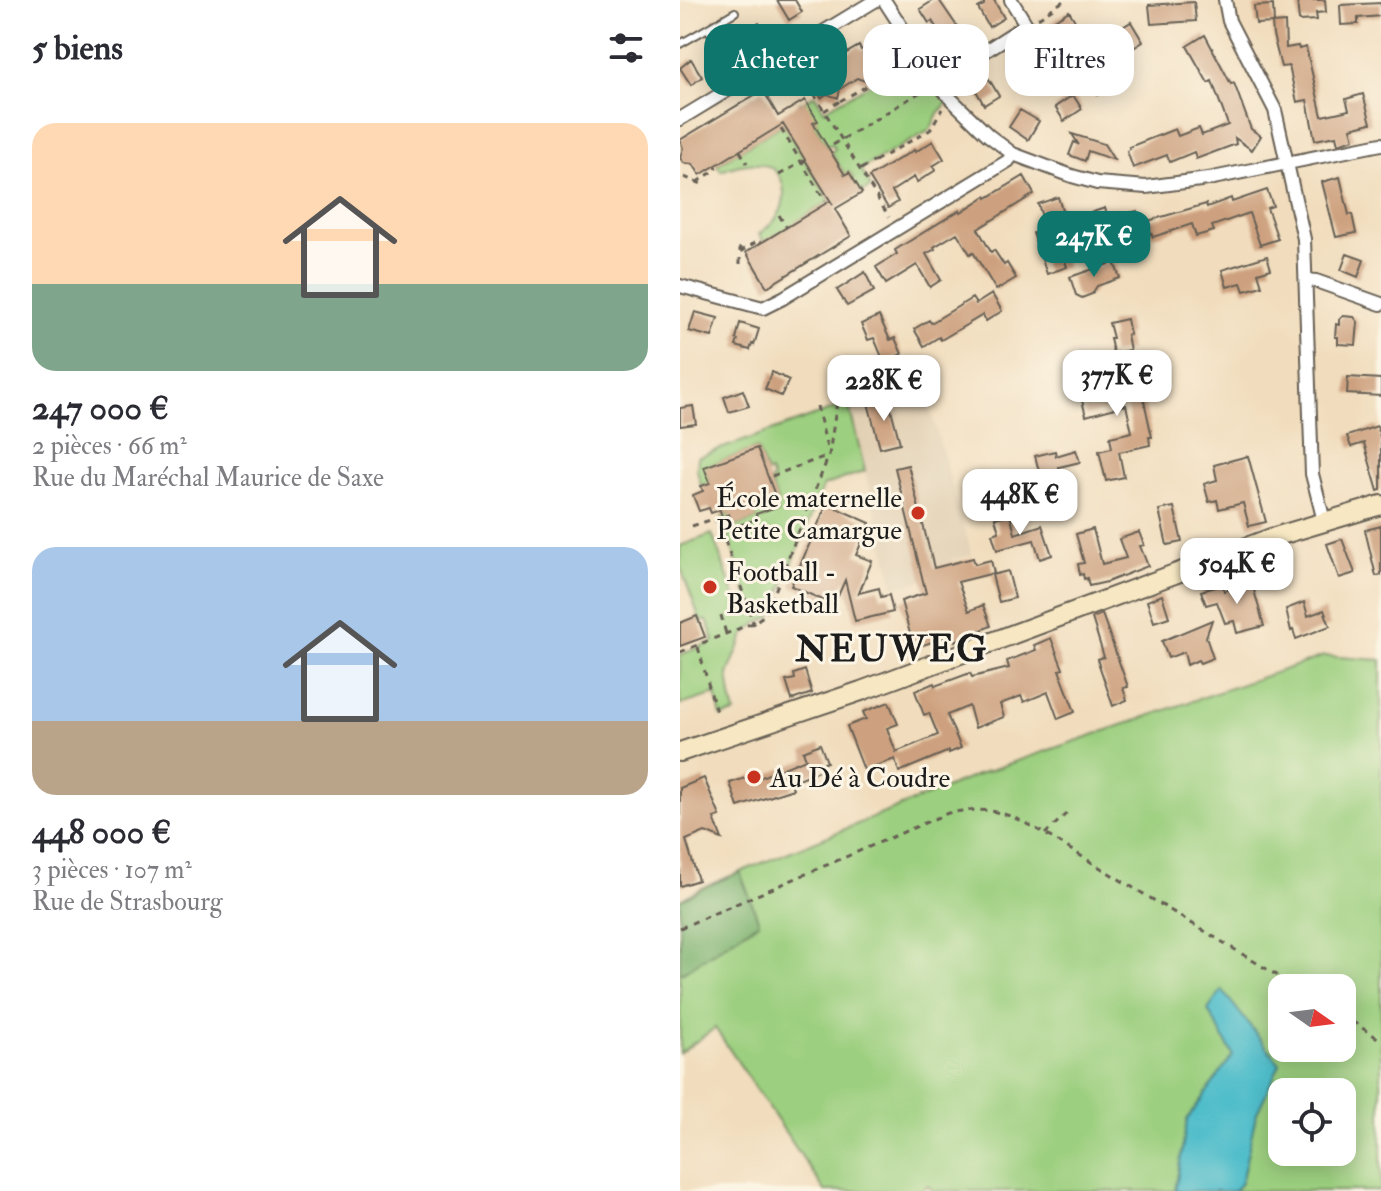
<!DOCTYPE html>
<html lang="fr">
<meta charset="utf-8">
<style>
body{margin:0;font-family:"IM FELL Double Pica",serif;background:#f7f7f7;color:#2b2b33;height:100vh;display:flex;flex-direction:column;font-size:30px;white-space:nowrap}
*{box-sizing:border-box;margin:0}
p{font-size:26px;color:#7c7c81}
.icon{flex:none;width:44px;height:44px;fill:none;stroke:currentColor;stroke-width:2;stroke-linecap:round;stroke-linejoin:round}
.map{position:relative;flex:1;overflow:hidden}
.side{display:flex;flex-direction:column;background:#fff;width:680px}
.side>*{flex:none}
.top-card{position:absolute;left:24px;top:24px;width:556px;height:72px;display:flex;gap:16px}
.needle{width:52px;rotate:104deg}
.fabs{position:absolute;left:588px;top:974px;display:grid;gap:16px}
.fabs a{display:grid;place-items:center;width:88px;height:88px;border-radius:16px;background:#fff;box-shadow:0 4px 20px #0003;font-size:40px}
.price{position:absolute;translate:-50% -68px;padding:0 18px;border-radius:16px;background:#fff;color:#222;font-size:26px;line-height:52px;filter:drop-shadow(0 2px 4px #0008)}
.price::after{content:'';position:absolute;left:50%;top:48px;width:24px;height:18px;margin-left:-12px;background:inherit;clip-path:polygon(0 0,100% 0,50% 100%)}
.price.on{background:#0f766e;color:#fff}
ul{padding:0;list-style:none}
li{display:grid;align-content:center;gap:16px;height:424px;padding:0 32px}
li span{display:grid;place-items:center;height:248px;border-radius:24px;color:#555}
li>.icon{margin-inline-start:auto}
span .icon{width:144px;height:144px;fill:#fffc;stroke-width:1}
li b{font-size:34px}
h2{display:flex;justify-content:space-between;align-items:center;height:96px;padding:0 32px;font-size:34px}
.tag{padding:0 28px;border-radius:24px;background:#fff;box-shadow:0 4px 20px #0003;font-size:28px;line-height:72px}
.tag.on{background:#0f766e;color:#fff}
main{display:flex;flex:1;min-height:0}
.map>svg:first-child{display:block}
.built{fill:#e2d0b4}
.green{fill:#9ccf7f;stroke:#5c764e;stroke-width:2;fill-rule:evenodd}
.forest{fill:#7db26e;stroke:#4c6745;stroke-width:2}
.water{fill:#50bdca;stroke:#366c73;stroke-width:2}
.building{fill:#cda17f}
.lines{fill:none;stroke-linecap:round;stroke-linejoin:round}
.lane-casing{stroke:#676054;stroke-width:10}
.street-casing{stroke:#676054;stroke-width:16}
.secondary-casing{stroke:#676054;stroke-width:22}
.path{stroke:#676054;stroke-width:3;stroke-dasharray:6 6;stroke-linecap:butt}
.lane{stroke:#fff;stroke-width:6}
.street{stroke:#fff;stroke-width:12}
.secondary{stroke:#f7e8c3;stroke-width:18}
.poi-dot{fill:#c8321e;stroke:#fcf5e5;stroke-width:3}
.labels{text-anchor:middle;stroke-width:6;stroke-linejoin:round;paint-order:stroke}
.poi-label{font-size:28px;fill:#1c1c1c;stroke:#fcf5e5;text-anchor:start}
.district-label{font-size:36px;font-weight:bold;letter-spacing:2px;fill:#1c1c1c;stroke:#fcf5e5}
</style>
<main>
<section class="side">
<h2>5 biens<svg class="icon" aria-label="filters" viewBox="0 0 24 24"><path d="M4 7h16M4 17h16"/><circle cx="9" cy="7" r="2"/><circle cx="15" cy="17" r="2"/></svg></h2>
<ul>
<li><span style="background:linear-gradient(#ffd9b3 65%,#7fa58c 0)"><svg class="icon" aria-label="home" viewBox="0 0 24 24"><path d="M3 11l9-7 9 7M6 9v11h12V9"/></svg></span><div><b>247 000 €</b><p>2 pièces · 66 m²</p><p>Rue du Maréchal Maurice de Saxe</p></div></li>
<li><span style="background:linear-gradient(#a9c7e8 70%,#b9a48a 0)"><svg class="icon" aria-label="home" viewBox="0 0 24 24"><path d="M3 11l9-7 9 7M6 9v11h12V9"/></svg></span><div><b>448 000 €</b><p>3 pièces · 107 m²</p><p>Rue de Strasbourg</p></div></li>
</ul>
</section>
<div class="map">
<svg width="701" height="1191" viewBox="0 0 701 1191">
<rect width="100%" height="100%" fill="#fcf5e5"/>
<filter id="ink" filterUnits="userSpaceOnUse"><feTurbulence type="fractalNoise" baseFrequency=".0125" numOctaves="2"/><feDisplacementMap in="SourceGraphic" scale="16" xChannelSelector="R" yChannelSelector="G"/><feConvolveMatrix kernelMatrix="1 2 1 2 8 2 1 2 1" color-interpolation-filters="sRGB"/></filter>
<filter id="wash" filterUnits="userSpaceOnUse"><feTurbulence type="fractalNoise" baseFrequency=".006" numOctaves="4" result="noise"/><feDisplacementMap in="SourceGraphic" scale="32" xChannelSelector="R" yChannelSelector="G"/><feGaussianBlur stdDeviation="1.8" result="paint"/><feColorMatrix in="noise" values="0 0 0 0 0 0 0 0 0 0 0 0 0 0 0 0 0 1.4 0 .05"/><feComposite in="paint" operator="in"/></filter>
<g filter="url(#wash)">
<rect width="100%" height="100%" fill="#f1ddbd"/>
<path class="built" d="M238,365l54,190 -20,5 1,13 -59,14 -49,-197z"/>
<path class="green" d="M246,65l25,34 -12,13 -9,18 -69,39 10,18 -14,8 -8,-14 4,-3 -4,-6 -4,3 -14,-23 4,-3 -3,-5 -5,2 -14,-23 4,-2 -17,-18 15,-8 9,15 71,-40 15,4z
M103,124l47,77 -66,41 -5,-8c6,-5 14,-10 18,-17 5,-7 7,-15 7,-24 -2,-37 -38,-32 -63,-22l-4,-6z
M165,390l20,81 -42,15 -52,131 -14,6 -13,12 -16,39 3,22 4,17 -14,4 -5,-23 -36,11v-50l34,-14 -7,-21 -6,2 -21,-56v-20l32,-12 27,73 11,-3 -28,-87 7,-3 5,13 23,-8 -2,-5 24,-8 -9,-25 3,-2 -3,-7 -3,1 -10,-25 -52,19 5,16 -9,3 -4,-16 1,-13 141,-50 1,-9z
M644,656l57,4v531h-448l-5,-6 -8,6h-95l-110,-163 -35,25v-79l79,-52 -19,-50 242,-99zM602,988h60v60h-60zM602,1092h60v60h-60z"/>
<path class="forest" d="M60,872l19,50 -79,52v-74l20,-11z"/>
<path class="water" d="M542,990l58,74 -24,51 -15,68 -7,8h-59l12,-71 46,-65 -25,-45z"/>
<g id="blocks">
<path class="building" d="M97,0h18l7,12 -13,8z
M254,0h5l28,41 -16,9 -19,-29 -3,2 -9,-14z
M304,0h10l10,18 -15,9 -11,-19 6,-3z
M617,0h28l1,12 -10,1 1,7 -18,1z
M514,2l2,19 -45,3 -2,-19z
M701,3v13l-23,2v6l-17,1 -1,-20z
M593,5l1,18 -18,1 -2,-18z
M389,11l11,18 -6,3 4,7 -11,7 -4,-7 -2,1 -11,-17z
M451,22l12,20 -23,14 -12,-20z
M605,22l1,26 12,-2 1,3 7,-2 16,69 27,-6 -3,-11 17,-5 8,29 -20,5 3,11 -16,5 -2,-8 -21,4 -8,-40 -10,2 -8,-36 -8,1 -8,-32 -1,-12z
M79,23l8,14 -16,12 -12,-18 10,-6 2,2z
M525,35l26,49 3,-1 17,46 10,7 -9,14 -17,-12 1,6 -40,15 -2,-7 -24,10 -3,-7 -34,13 -6,-17 3,-2 -1,-2 46,-18 3,7 21,-8 3,7 26,-10 -16,-44 -4,2 -21,-37z
M194,43l11,19 -16,9 -1,11 -11,-4 -17,11 -2,9 -11,-4 -6,4 -11,-19 31,-19 -1,-3 19,-11 2,4z
M348,56l11,17 -15,9 -10,-18z
M11,59l11,18 -11,8 -11,-17z
M423,62l12,22 -17,11 -13,-23z
M309,79l10,17 -15,9 -10,-18z
M83,90l15,26 27,-16 13,21 -5,2 32,52 4,-3 13,21 -27,16 16,27 -84,51 -21,-35 84,-51 3,4 -50,-81 -83,51 -7,-11 -9,-1 -4,-5 3,-10 -3,-8z
M393,95l9,14 -18,12 -9,-14z
M340,110l19,11 -11,19 -19,-13z
M392,134l32,10 10,16 -26,-9 -3,10 -16,-6 5,-13 5,3z
M253,141l11,18 -11,7 3,4 -19,12 -3,-5 -22,14 6,11 -10,6 -19,-31 45,-27 1,2z
M344,176l10,18 -56,35 13,23 3,-2 10,15 3,-2 9,15 -20,12 -23,-38 -3,2 -13,-21 -23,14 1,2 -9,5 15,26 -11,7 -13,-22 -31,19 -10,-17 21,-13 -2,-4 65,-40 1,2 25,-16 1,2z
M660,177l9,38 3,-1 4,19 -20,4 -14,-55z
M587,190l6,16 -6,2 11,31 -18,6 -11,-32 -37,13 2,5 -18,5 -4,-12 -39,13 -2,-4 -25,8 -8,-25 19,-5 4,12 65,-19 1,3 24,-9 1,4z
M378,197l5,16 -20,7 -5,-16z
M425,208l5,17 -15,5 -5,-17z
M373,226l14,41 -20,7 -14,-41z
M667,254l17,6 -6,17 -17,-7z
M587,256l4,13 -13,4 4,13 -18,5 -3,-8 -14,4 -5,-17z
M434,262l6,16 -23,8 -5,8 -10,4 -6,-3 -6,-18z
M185,272l9,19 -27,15 -10,-16z
M312,294l10,17 -16,10 -3,-6 -42,25 -2,-3 -15,9 -10,-17 15,-9 2,3 41,-25 4,6z
M15,312l23,6 -6,19 -23,-6z
M199,316l11,24 5,-2 7,16 -18,8 -10,-24 -6,2 -7,-16z
M663,316l11,1 4,5 -2,23 -18,-1v-7h-3l1,-13 3,1v-5z
M447,319l3,15 -3,1 3,15 -17,3 -3,-15h3l-4,-15z
M60,323l19,6 -5,16 -2,-1 -2,6 -14,-4 2,-6 -2,-1z
M416,371l5,17 33,-8 2,9 5,-2 11,50h-3l1,8 -31,7 5,25 -18,4 -7,-30 13,-3 -2,-11 22,-5 -6,-27 -40,11 -10,-39z
M92,372l17,8 -8,16 -16,-7z
M668,377l33,2v17l-34,-2z
M63,390l6,16 -20,6 -5,-15z
M208,398l12,45 -20,5 -12,-45z
M13,406l3,18 -16,2v-18z
M697,426l4,14v50l-3,1 -14,-48 -13,4 -4,-11z
M77,448l22,58 -23,8 1,5 -24,8 -4,-13 -7,3 -2,-7 -9,3 -2,-5 -10,3 -6,-16 10,-4 -2,-5 9,-3 -6,-16z
M396,450l4,12 -21,5 2,9 -17,5 -2,-7 -2,1 -5,-19 20,-5 1,5z
M568,456l18,66 -17,4 -6,-23 -24,6 -2,-9 -8,2 -5,-18 13,-4 -3,-15z
M228,465l26,103 39,-10 2,6 16,-4 3,13 -36,9 11,29 14,-6 8,21 -36,15 -2,-6 -39,13 -13,-47 25,-8 -31,-125z
M147,504l43,19 -14,32 16,6 -13,32 20,-5 2,9 8,-2 4,17 -38,9 -10,-41 -11,25 -43,-19z
M494,507l8,35 -15,3 -8,-35z
M330,514l5,20 27,-9 10,30 -12,4 -6,-19 -37,10 -5,-16 7,-2 -4,-14z
M701,526v49l-5,1 -11,-46z
M413,529l9,35 24,-6 -7,-19 20,-7 5,13 -4,1 8,20 -41,16 -18,4 -2,-8 -3,1 -1,-5 -3,1 -2,-11 6,-1 -8,-29z
M662,539l13,34 -16,5 -12,-34z
M328,571l7,27 -16,4 -7,-27z
M572,583l12,43 -27,7 -3,-12 -9,2 -8,-21 -11,3 -5,-14 22,-6 1,6z
M482,595l7,22 -15,5 -7,-21z
M624,602l4,14 16,-6 6,16 -34,13 -3,-9 -2,1 -5,-22z
M422,614l26,73 -5,1 4,12 -14,6 -16,-47 7,-2 -12,-39z
M17,616l8,21 -25,9v-23z
M532,620l-6,17 7,21 -13,5 -2,-3 -11,5 -3,-13 -16,6 -6,-17z
M371,638l12,31 -4,1 16,42 -17,7 -10,-27 -24,10 -3,-6 -21,8 4,13 -29,11 -6,-22 -22,9 14,33 -12,5v-2l-50,21 -4,-13 -31,11 -17,-44 19,-7 -3,-7 26,-10 9,22 -11,4 9,24 42,-17 -9,-22 -5,2 -9,-24 19,-8 1,3 35,-13 2,4 37,-9 -2,-7 29,-11 -2,-5z
M125,670l7,23 -20,7 -6,-19 9,-2 -1,-5z
M140,744l7,18 -8,3 2,5 -30,12 2,7 -55,18 -8,-24 28,-9 1,4 47,-19 -3,-8z
M24,778l16,38 -6,2 8,21 -17,-7 -19,8 12,40 -18,6v-98z"/>
</g>
</g>
<g filter="url(#ink)">
<use href="#blocks" fill-opacity="0" stroke="#676054" stroke-width="2"/>
<g class="lines">
<defs>
<path id="lane" d="M55,12l-27,16 31,55
M0,44l28,-16"/>
<path id="street" d="M204,0l53,82 14,17 37,36 25,19 59,22 25,7 49,4 62,-8 173,-35
M331,0l46,75
M545,0l4,21 46,89 29,129 8,235 12,47
M257,82l89,-57
M0,119l196,-119
M627,280l9,1 65,23
M0,286l83,22 20,-10 225,-137 5,-7"/>
<path id="secondary" d="M0,752l181,-61 410,-153 110,-33"/>
</defs>
<use href="#lane" class="lane-casing"/>
<use href="#street" class="street-casing"/>
<use href="#secondary" class="secondary-casing"/>
<path class="path" d="M358,18l27,-18
M115,63l94,154
M160,101l55,-31 15,4 5,-3
M144,111l16,-10 -3,-5
M101,129l44,72
M153,145l94,-57
M60,151l7,12
M195,161l55,-31 12,-21
M181,169l14,-8 2,3
M99,175l27,-15
M4,177l18,7
M17,182l20,-13 -1,-3
M99,215l8,13
M60,252l19,-12 2,3
M60,264v-17
M137,406l11,46
M92,476l57,-21
M12,526l21,-7 6,4 35,102
M41,615l5,19
M18,647l19,69
M0,652l73,-29 13,-9 63,-159 11,-73
M365,834l22,-21
M0,928l268,-115c44,-7 59,-1 97,21l253,154
M662,1015l39,25"/>
<use href="#lane" class="lane"/>
<use href="#street" class="street"/>
<use href="#secondary" class="secondary"/>
</g>
</g>
<g class="poi-dot">
<circle cx="238" cy="513" r="8"/>
<circle cx="30" cy="587" r="8"/>
<circle cx="74" cy="777" r="8"/>
</g>
<g class="labels">
<g class="poi-label">
<text x="222" y="507" text-anchor="end">École maternelle<tspan x="222" dy="32">Petite Camargue</tspan></text>
<text x="46" y="581">Football -<tspan x="46" dy="32">Basketball</tspan></text>
<text x="90" y="787">Au Dé à Coudre</text>
</g>
<g class="district-label">
<text x="212" y="661">NEUWEG</text>
</g>
</g>
</svg>
<div class="fabs">
<a><svg class="needle" viewBox="-14 -14 28 28"><path d="M0-13l5 13h-10z" fill="#e53935"/><path d="M0 13l5-13h-10z" fill="#7c7c81"/></svg></a>
<a><svg class="icon" aria-label="locate" viewBox="0 0 24 24"><circle cx="12" cy="12" r="6"/><path d="M12 2v4M12 18v4M2 12h4M18 12h4"/></svg></a>
</div>
<b class="price on" style="left:414px;top:279px">247K €</b>
<b class="price" style="left:437px;top:418px">377K €</b>
<b class="price" style="left:204px;top:423px">228K €</b>
<b class="price" style="left:340px;top:537px">448K €</b>
<b class="price" style="left:557px;top:606px">504K €</b>
<div class="top-card">
<a class="tag on">Acheter</a>
<a class="tag">Louer</a>
<a class="tag">Filtres</a>
</div>
</div>
</main>
